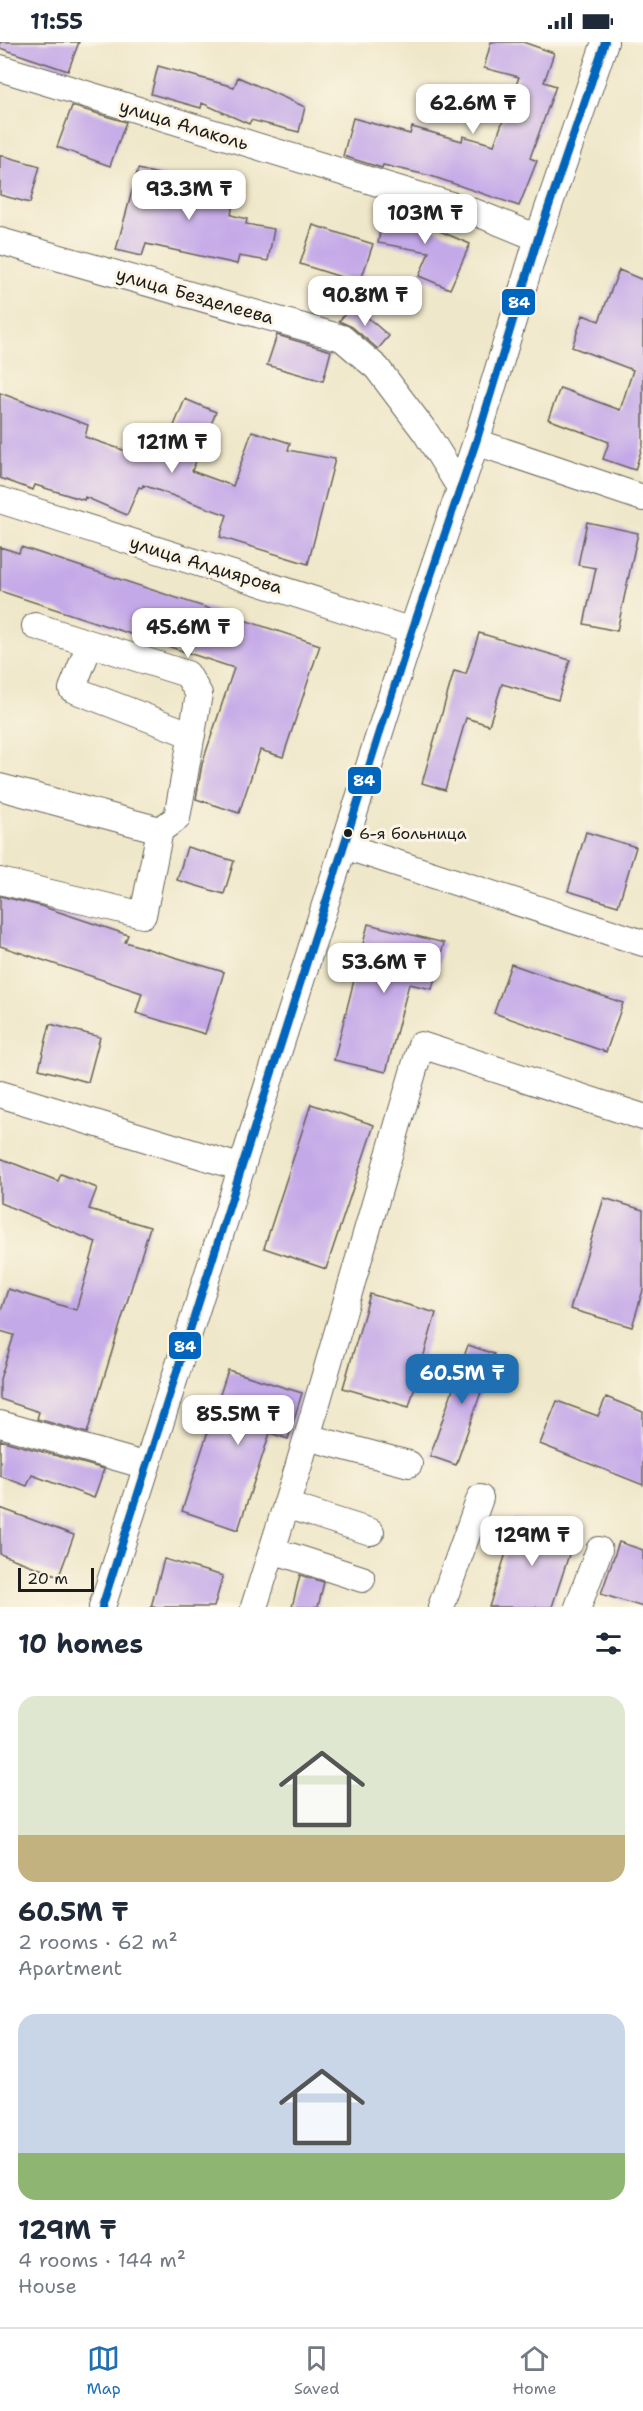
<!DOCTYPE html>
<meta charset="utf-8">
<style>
body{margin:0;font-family:"Shantell Sans",sans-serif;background:#f2f2f3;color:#1f2937;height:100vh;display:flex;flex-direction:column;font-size:22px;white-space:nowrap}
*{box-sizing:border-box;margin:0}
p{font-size:20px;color:#747a83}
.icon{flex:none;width:33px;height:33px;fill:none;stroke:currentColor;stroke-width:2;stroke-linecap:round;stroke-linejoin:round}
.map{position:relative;height:1565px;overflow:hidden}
.details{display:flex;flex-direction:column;background:#fff;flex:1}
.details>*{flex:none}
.scale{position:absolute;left:18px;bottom:15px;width:76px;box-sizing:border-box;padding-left:6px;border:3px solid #1c1c1c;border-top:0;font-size:16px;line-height:21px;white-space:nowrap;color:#1c1c1c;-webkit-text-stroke:4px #fcf5e5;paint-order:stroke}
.price{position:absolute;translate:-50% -51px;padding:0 14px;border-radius:12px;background:#fff;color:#222;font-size:20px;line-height:39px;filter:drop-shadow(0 2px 3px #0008)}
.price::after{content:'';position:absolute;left:50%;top:36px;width:18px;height:14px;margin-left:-9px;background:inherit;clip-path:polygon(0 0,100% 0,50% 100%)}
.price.current{background:#1f6fb2;color:#fff}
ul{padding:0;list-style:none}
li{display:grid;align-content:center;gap:12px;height:318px;padding:0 18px}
li span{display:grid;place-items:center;height:186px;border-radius:18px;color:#555}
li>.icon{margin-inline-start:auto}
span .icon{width:108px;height:108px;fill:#fffc;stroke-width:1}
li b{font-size:26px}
h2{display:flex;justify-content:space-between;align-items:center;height:72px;padding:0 18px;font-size:26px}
.status{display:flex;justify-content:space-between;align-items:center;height:42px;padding:0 30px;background:#fff;direction:ltr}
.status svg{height:16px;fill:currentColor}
.dock{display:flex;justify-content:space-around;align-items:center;height:84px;border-top:2px solid #e0e1e3;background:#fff;font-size:16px;color:#747a83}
.dock a{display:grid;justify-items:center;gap:3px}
.dock .current{color:#1f6fb2}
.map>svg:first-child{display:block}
.building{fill:#c4a9e8}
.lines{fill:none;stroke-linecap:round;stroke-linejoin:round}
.minor-casing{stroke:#666359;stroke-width:28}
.minor{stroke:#fff;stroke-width:26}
.bus-1-casing{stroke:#fcf5e5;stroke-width:12}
.bus-1{stroke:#0065bd;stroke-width:8}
.bus-dot{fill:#1c1c1c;stroke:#fcf5e5;stroke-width:2}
.labels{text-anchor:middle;stroke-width:6;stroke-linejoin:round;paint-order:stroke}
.bus-label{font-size:16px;fill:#1c1c1c;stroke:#fcf5e5;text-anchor:start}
.street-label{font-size:18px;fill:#1c1c1c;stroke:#fcf5e5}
.line-badge{stroke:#fcf5e5;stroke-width:2}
.badge-label{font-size:16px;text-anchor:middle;font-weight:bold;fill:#fff}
</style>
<div class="status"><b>11:55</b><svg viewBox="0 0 49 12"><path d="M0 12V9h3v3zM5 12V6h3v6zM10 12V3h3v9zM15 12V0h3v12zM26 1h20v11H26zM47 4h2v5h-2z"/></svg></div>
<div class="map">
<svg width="643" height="1565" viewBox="0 0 643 1565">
<rect width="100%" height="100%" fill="#fcf5e5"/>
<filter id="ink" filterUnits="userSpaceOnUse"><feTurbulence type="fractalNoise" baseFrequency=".0167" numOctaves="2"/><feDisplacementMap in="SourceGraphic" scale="12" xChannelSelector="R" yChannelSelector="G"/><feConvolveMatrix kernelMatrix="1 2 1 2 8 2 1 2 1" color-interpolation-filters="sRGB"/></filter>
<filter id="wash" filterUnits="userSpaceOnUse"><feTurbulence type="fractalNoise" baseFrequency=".008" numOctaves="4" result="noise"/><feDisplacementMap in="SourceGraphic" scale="24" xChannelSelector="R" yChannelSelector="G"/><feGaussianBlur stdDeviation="1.35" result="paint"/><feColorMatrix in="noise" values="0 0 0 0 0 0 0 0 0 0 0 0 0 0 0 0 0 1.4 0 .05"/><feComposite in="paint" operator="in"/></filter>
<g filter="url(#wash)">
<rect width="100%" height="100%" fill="#efe7c9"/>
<g id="blocks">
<path class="building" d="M0,0h79l-11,29 -68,-23z
M491,0h32l31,11 -10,29 12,4 -26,72 7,3 -18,45 -88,-30 -48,-11 -1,3 -39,-12 10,-38 57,16 2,-7 50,14 1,-5 31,9 25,-68 -35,-9z
M158,24l76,21 4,-10 67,30 -6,25 -48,-12 -2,4 -47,-21 -1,5 -50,-14z
M72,64l54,16 -16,44 -53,-19z
M0,113l40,11 -10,37 -30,-8z
M138,127l97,24 -4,22 16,4 -1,5 28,5 -6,32 -29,-5 -2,8 -91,-20 -4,12 -26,-6z
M384,167l33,5 -1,7 54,23 -20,45 -31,-13 10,-24 -51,-9z
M313,183l60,19 -13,39 -60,-19z
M619,228l24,10v164l-8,26 -32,-11 6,-17 -61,-23 12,-31 60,22 13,-40 -61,-23 11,-32 16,6z
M353,263l36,31 -11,13 -26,-22 -13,-6z
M277,293l54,16 -8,30 -56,-16z
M0,351l88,32 -3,12 41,14 3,-11 35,10 21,-51 31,13 -24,59 41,15 19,-55 38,12 -2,7 47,9 -27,105 -88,-27 7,-22 -84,-30 -1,3 -3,-1 -12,28 -42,-18 -1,3 -49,-15 -2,5 -33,-12z
M587,480l51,11 -21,98 -33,-7 12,-56 -18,-3z
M0,505l19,6 2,-6 299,98 -37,112 -23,-7 -21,63 -43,-14 6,-35 32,-96 -234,-77z
M479,591l91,27 -12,40 -56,-16 -13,41 -23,-7 -21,72 -23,-7 32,-112 12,3z
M586,790l50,15 -18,59 -50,-15z
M187,805l47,14 -10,33 -47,-14z
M0,854l41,10 87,29 -3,7 99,30 -19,62 -69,-21 6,-20 -142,-47z
M368,882l76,19 -12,46 -23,-5 -23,88 -52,-12z
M511,922l112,39 -17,49 -112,-39z
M50,982l50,13 -12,45 -49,-13z
M311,1062l63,21 -48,144 -62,-21z
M0,1116l58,23 3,-7 36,14 -8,21 61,18 -63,206 -50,-14 2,-7 -39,-13v-20l14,-44 -14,-4v-17l8,-25 68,21 20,-68 -96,-39z
M604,1156l39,12v80l-11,37 -62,-18z
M370,1252l66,19 -27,94 -66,-19z
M468,1303l26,9 -38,111 -26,-9z
M228,1328l74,23 -14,46 -18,-6 -32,97 -56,-19z
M606,1355l37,15v73l-103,-41 17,-43 41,15z
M0,1398l104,29 -10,29 -62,-23 -5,11 -27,-10z
M0,1466l74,27 -15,41 -59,-22z
M517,1476l58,18 -23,71h-63z
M619,1500l24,8v57l-42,-13z
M164,1517l59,17 -9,31h-63z
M300,1533l24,7 -6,25h-26z"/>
</g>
</g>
<g filter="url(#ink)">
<use href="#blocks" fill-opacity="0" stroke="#666359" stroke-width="1.5"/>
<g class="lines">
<defs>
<path id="minor" d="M0,26l477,145 61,25
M0,199l342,97 35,30 49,65 35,56
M476,400l167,56
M0,458l412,131
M90,602l-18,45 120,46
M0,745l160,43 17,-12 22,-124 -12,-20 -152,-48
M344,804l299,97
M0,839l143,34 17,-85
M0,1052l242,74
M0,1382l147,42
M307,1395l102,27
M286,1463l85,27
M272,1508l90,29
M102,1565l310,-976 64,-189 62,-204 67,-196
M254,1565l44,-139 123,-423 222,72
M441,1565l39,-109
M578,1565l21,-57"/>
</defs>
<use href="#minor" class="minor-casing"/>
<use href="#minor" class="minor"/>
<defs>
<path id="bus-1" d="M102,1565l310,-976 64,-189 62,-204 67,-196"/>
</defs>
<use href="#bus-1" class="bus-1-casing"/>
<use href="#bus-1" class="bus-1"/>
</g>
</g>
<circle class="bus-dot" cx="348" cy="791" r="5"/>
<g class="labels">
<g class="bus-label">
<text x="359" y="797">6-я больница</text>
</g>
<g class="street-label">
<text transform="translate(184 83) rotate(17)" y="6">улица Алаколь</text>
<text transform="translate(195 254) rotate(16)" y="6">улица Безделеева</text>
<text transform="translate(206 523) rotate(17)" y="6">улица Алдиярова</text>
</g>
</g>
<g class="line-badge">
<rect x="501" y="246" width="35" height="28" rx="6" fill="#0065bd"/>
<rect x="347" y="724" width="35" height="29" rx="6" fill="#0065bd"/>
<rect x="168" y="1289" width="34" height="29" rx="6" fill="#0065bd"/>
</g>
<g class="badge-label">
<text x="519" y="266">84</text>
<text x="364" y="744">84</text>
<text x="185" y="1310">84</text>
</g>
</svg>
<div class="scale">20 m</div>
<b class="price" style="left:473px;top:93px">62.6M ₸</b>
<b class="price" style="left:189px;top:179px">93.3M ₸</b>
<b class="price" style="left:425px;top:203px">103M ₸</b>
<b class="price" style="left:365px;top:285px">90.8M ₸</b>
<b class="price" style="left:172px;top:432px">121M ₸</b>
<b class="price" style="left:188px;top:617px">45.6M ₸</b>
<b class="price" style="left:384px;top:952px">53.6M ₸</b>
<b class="price current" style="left:462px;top:1363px">60.5M ₸</b>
<b class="price" style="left:238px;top:1404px">85.5M ₸</b>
<b class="price" style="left:532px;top:1525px">129M ₸</b>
</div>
<section class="details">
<h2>10 homes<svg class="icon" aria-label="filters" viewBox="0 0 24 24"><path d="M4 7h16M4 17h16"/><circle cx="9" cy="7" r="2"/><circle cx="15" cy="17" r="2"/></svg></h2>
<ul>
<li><span style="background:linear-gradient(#dfe7d0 75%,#c2b280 0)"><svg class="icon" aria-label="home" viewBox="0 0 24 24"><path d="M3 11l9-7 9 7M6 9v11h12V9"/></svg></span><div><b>60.5M ₸</b><p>2 rooms · 62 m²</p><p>Apartment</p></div></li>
<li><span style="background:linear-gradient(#c9d6e8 75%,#8fb573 0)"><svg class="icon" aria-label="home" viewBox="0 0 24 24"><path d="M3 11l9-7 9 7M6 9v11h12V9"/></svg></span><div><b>129M ₸</b><p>4 rooms · 144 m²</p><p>House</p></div></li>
</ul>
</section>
<nav class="dock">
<a class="current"><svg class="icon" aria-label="map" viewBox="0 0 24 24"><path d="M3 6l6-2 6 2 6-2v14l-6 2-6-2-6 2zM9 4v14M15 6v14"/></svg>Map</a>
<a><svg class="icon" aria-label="saved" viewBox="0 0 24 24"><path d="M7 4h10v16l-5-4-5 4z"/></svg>Saved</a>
<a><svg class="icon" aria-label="home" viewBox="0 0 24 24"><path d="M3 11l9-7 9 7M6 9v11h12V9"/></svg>Home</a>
</nav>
